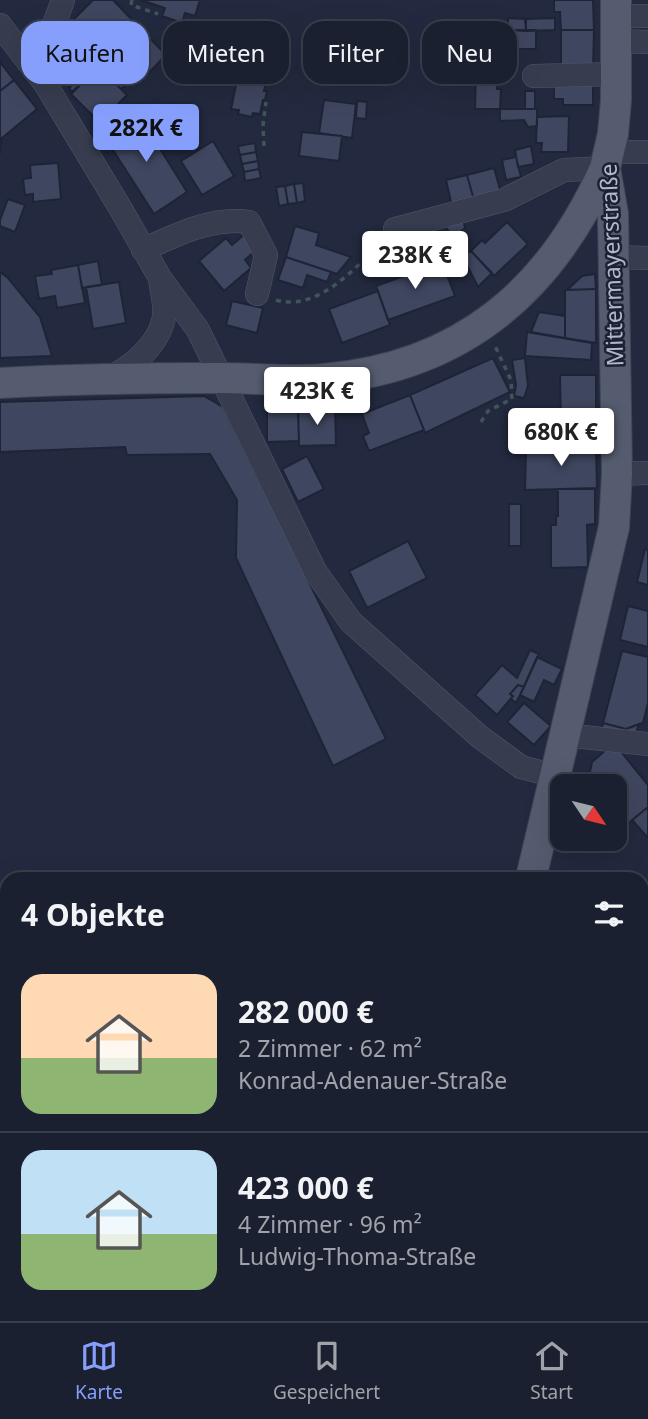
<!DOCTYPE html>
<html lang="de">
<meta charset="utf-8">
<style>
body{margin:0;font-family:"Noto Sans",sans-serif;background:#232837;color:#f1f3f6;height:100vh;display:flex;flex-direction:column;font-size:26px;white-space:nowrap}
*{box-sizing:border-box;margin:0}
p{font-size:23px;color:#9fa3aa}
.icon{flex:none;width:38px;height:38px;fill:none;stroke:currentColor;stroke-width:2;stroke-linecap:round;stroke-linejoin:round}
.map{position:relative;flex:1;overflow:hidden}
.panel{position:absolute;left:0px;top:872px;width:649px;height:450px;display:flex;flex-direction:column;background:#1a202f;border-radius:21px 21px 0 0;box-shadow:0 7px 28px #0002,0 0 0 2px #383e4b}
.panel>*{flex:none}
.guide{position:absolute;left:21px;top:21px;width:607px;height:63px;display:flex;gap:14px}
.needle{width:46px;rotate:125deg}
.tools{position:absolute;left:550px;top:774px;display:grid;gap:14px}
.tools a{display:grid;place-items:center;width:77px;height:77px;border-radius:14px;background:#1a202f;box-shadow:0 7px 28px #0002,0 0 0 2px #383e4b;font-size:35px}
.price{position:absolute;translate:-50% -60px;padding:0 16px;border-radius:7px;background:#fff;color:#222;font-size:23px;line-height:46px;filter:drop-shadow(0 2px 4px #0008)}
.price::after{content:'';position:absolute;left:50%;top:42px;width:21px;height:16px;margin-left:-10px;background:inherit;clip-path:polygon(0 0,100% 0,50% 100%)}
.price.active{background:#869ffc;color:#111}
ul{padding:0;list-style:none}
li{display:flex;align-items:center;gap:21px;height:175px;padding:0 21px}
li+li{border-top:2px solid #383e4b}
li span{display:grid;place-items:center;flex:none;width:196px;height:140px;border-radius:21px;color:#555}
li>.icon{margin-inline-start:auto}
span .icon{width:84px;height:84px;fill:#fffc;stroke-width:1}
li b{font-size:30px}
h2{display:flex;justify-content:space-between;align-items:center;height:84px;padding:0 21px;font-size:30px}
.chip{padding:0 24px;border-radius:21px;background:#1a202f;box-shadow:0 7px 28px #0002,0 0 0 2px #383e4b;font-size:24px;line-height:63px}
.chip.active{background:#869ffc;color:#111}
.tabs{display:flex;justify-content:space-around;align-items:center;height:98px;border-top:2px solid #383e4b;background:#1a202f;font-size:19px;color:#9fa3aa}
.tabs a{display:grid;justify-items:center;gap:4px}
.tabs .active{color:#869ffc}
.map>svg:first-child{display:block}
.building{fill:#3f465f;stroke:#1e2436;stroke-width:2}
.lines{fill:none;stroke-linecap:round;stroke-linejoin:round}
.minor-casing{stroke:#52586a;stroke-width:24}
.major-casing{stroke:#404658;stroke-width:32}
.path{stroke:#40545a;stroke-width:3.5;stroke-dasharray:5 5;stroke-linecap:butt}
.minor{stroke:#373d4f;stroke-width:23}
.major{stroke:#555c6f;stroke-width:30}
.labels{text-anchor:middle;stroke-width:5;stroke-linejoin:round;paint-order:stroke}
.street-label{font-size:23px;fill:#b3b8ca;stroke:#1c2234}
</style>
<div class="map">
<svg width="648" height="1321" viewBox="0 0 648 1321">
<rect width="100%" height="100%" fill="#232a3f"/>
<path class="building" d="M93,0h20l53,55 -29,30 -6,-5 -10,9 -12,-12 10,-9 -47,-47z
M141,0h59l-5,16 -10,-3 -3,10 -20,-7 3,-8z
M554,0h39l1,30h-33l-1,-18h-6z
M508,18l18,1v12l-18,-1z
M555,18v12l-29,1 -1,-12z
M372,22l26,5 -5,27 -25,-5z
M515,30h21v19h-21z
M561,30h33l-1,40h-32z
M458,35h34l-1,18 25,1v15l-58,-1z
M0,62l14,18 -14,11z
M94,64l4,4 -26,24 -3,-4z
M99,67l28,28 -13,13 11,16 -14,8 -8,-13 -3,4 -29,-29z
M247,68l13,3 -1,4 8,1 -3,15h3l-2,9h-2l-3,14 -7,-1 -1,4 -14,-3 1,-4 -8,-1 8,-38 7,1z
M476,69h22l-1,20h4l-1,20h-25z
M14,80l23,29 -35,29 -2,16v-63z
M593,80v25h-30v-6h-9v-13z
M525,91h10v18h-10z
M324,100l32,4 -4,34 -33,-5z
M357,101l10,1 -1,17 -10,-1z
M500,109h37v17l-9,1 -4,-7 -24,1z
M139,115l48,77 -33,22 -50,-78z
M569,116l-1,36h-27l1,-9h-6l1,-26z
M302,132l40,4 -3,25 -40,-5z
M213,141l21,35 -32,19 -21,-34z
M255,143l1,9 -16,3 -2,-9z
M531,146l3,18 -16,3 -3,-17z
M256,152l2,9 -16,3 -2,-9z
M516,157l5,20 -15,3 -4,-20z
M258,161l1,8 -15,3 -2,-8z
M58,163l3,36 -28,3v-8l-8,1 -2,-16 8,-1 -1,-13z
M494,168l7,25 -27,7 -7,-25z
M259,169l2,9 -16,3 -1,-9z
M467,175l7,25 -22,6 -6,-26z
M303,183l2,18 -8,2 -3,-19z
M294,184l3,19 -9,1 -3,-18z
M285,186l3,18 -9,2 -3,-19z
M8,199l17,6 -10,27 -15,-6v-6z
M463,217l2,11 -12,10 -10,-15z
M507,222l21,22 -34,32 -23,-25 11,-11 3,3z
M295,226l24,7 -3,12 35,12 -14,17 -51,-17z
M246,233l10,17 -11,10 6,8 -27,23 -25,-30 27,-23 6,7z
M471,251l21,22 -14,14 -16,-32z
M286,257l45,15 -4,10 -20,-7 -4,13 -25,-8z
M98,261l4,24 -20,3 -4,-23z
M442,262l13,34 -67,24 -12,-34z
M78,265l7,38 -28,5 -2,-12 -16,3 -4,-23 17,-2 -1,-4z
M0,272l8,6 32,39 12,39 -52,2z
M595,274l1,15 -29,1 15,-14z
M119,282l7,41 -33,6 -7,-42z
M596,289v54l-31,-5v-48z
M378,291l12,34 -48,18 -13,-34z
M232,301l31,7 -6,25 -31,-8z
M539,312l26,4v22l-34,-6z
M527,332l65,11 -1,17 -66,-4z
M493,358l17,34 -85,41 -15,-38z
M525,358l3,28 -4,12 -10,-2 2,-11 -4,-25z
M560,375h36v45h-35z
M410,395l14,35 -55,21 -6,-15 6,-3 -7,-19z
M204,396l19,11 163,332 -53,27 -97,-208 1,-58 -27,-46 -83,1 -2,-8 -125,5v-50z
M335,408l1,37 -37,1 -1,-37z
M267,409h31l1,32 -32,1z
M526,447h70l1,41 -72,2z
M307,456l17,33 -26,13 -16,-33z
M558,489h37v35l-8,1 1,42 -37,1v-43h5v-9h2z
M509,504h12v42h-12z
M408,541l19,37 -60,30 -18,-37z
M645,549l3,1v35l-11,-3z
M628,606l20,5v36l-28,-7z
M530,650l9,4 -15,33 -6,-2 -8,9 3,2 -16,19 -22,-20 27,-30 15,13z
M622,651l26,6v46l-5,20 -17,6 -23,-6z
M537,657l25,12 -8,16 -10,-5 -10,22 -14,-7z
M518,685l6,2 -8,16 -5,-4 2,-3 -3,-2z
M524,703l27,23 -17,19 -27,-23z
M603,723l23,6 13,-5 -6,18 -33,-7z
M614,743l34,42v22l-23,19 -11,-13v-27h-22l-4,-4 4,-20z
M648,807v31l-16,-18z
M648,980v43l-6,-3v-31z
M642,1051l6,3v28l-6,-3z
M642,1300h3l-1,21h-83l-1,-7h82z
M645,1300l3,1v20h-4z"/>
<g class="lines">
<defs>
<path id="minor" d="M616,16h32
M0,25l46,60 76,126 38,67 38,52 117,241 36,51 129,115 41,30 34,9
M616,41l32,1
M27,60l22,-22 14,-38
M534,76l82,-2
M609,152h39
M395,229l109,-29 60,-30 41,-2
M143,250c32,-15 71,-34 106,-28l17,33 -9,39
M613,257l35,1
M107,379c25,-12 52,-34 57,-62 2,-12 -3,-27 -4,-39
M617,474l31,-1
M565,735l83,9
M642,944l6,3
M642,1198l6,4"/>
<path id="major" d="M0,383c72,-4 145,-5 218,-5 35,0 70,4 106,1 137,-12 226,-87 281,-211
M531,878l83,-351 3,-53 -4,-260 -8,-46 8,-34 3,-34v-100
M510,1314l2,7"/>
</defs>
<use href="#minor" class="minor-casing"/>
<use href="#major" class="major-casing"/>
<path class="path" d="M132,0l-1,5 27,9
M264,146l-1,-21 3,-23
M276,300c41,12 78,-31 105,-57
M481,422l7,-11 24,-12 -1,-19 -16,-34"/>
<use href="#minor" class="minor"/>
<use href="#major" class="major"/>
</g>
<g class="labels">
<g class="street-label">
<text transform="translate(612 265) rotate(-92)" y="8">Mittermayerstraße</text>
</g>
</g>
</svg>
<div class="tools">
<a><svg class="needle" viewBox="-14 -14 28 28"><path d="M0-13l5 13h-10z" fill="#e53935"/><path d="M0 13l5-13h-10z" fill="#9fa3aa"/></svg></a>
</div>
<b class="price active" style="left:146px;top:164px">282K €</b>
<b class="price" style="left:415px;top:291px">238K €</b>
<b class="price" style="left:317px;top:427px">423K €</b>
<b class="price" style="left:561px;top:468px">680K €</b>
<div class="guide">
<a class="chip active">Kaufen</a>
<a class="chip">Mieten</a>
<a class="chip">Filter</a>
<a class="chip">Neu</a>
</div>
<section class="panel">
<h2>4 Objekte<svg class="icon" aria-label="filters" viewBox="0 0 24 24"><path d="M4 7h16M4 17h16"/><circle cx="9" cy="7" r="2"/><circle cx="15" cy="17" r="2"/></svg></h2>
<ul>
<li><span style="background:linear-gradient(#ffd9b3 60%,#8fb573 0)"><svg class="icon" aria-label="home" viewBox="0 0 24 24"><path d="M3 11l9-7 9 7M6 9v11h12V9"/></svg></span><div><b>282 000 €</b><p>2 Zimmer · 62 m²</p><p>Konrad-Adenauer-Straße</p></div></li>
<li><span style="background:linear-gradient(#bfe0f5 60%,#8fb573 0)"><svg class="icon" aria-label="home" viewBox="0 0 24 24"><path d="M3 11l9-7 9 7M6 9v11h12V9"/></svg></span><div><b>423 000 €</b><p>4 Zimmer · 96 m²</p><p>Ludwig-Thoma-Straße</p></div></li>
</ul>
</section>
</div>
<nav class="tabs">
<a class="active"><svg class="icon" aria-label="map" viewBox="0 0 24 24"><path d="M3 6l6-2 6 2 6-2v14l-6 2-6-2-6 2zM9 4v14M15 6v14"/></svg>Karte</a>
<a><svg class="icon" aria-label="saved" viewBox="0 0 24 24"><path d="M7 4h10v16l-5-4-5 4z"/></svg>Gespeichert</a>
<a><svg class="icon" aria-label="home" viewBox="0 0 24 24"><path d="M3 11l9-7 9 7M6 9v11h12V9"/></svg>Start</a>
</nav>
